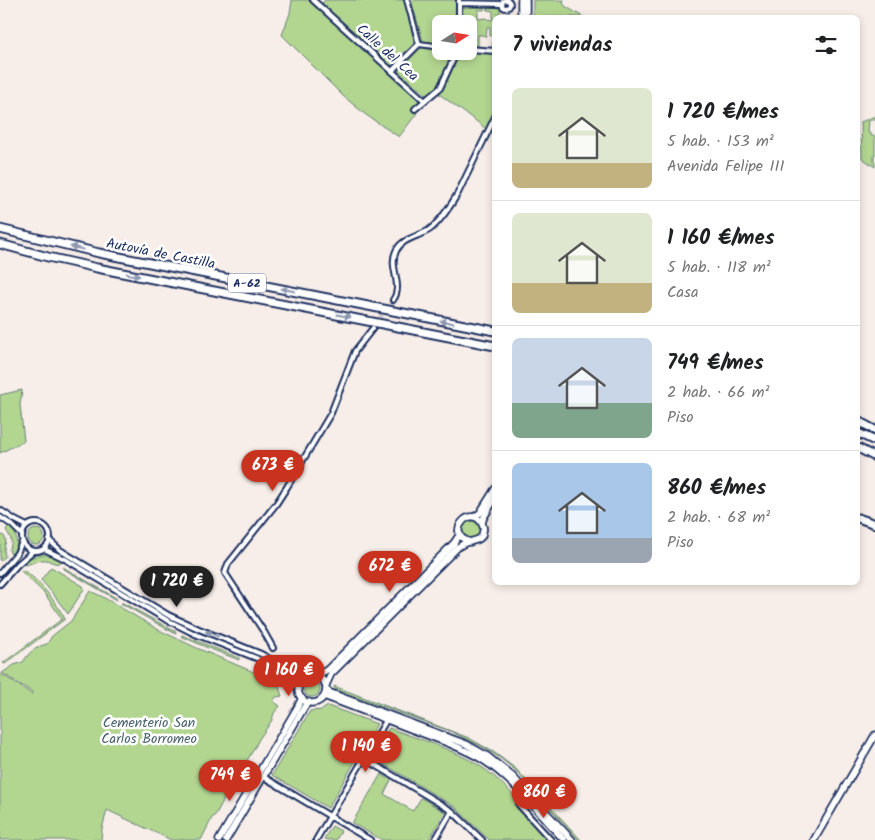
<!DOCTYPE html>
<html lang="es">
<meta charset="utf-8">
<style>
body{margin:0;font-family:Kalam,sans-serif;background:#f2f2f2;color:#202124;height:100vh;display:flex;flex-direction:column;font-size:19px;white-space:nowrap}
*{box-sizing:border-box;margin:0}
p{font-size:16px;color:#757577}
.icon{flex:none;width:28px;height:28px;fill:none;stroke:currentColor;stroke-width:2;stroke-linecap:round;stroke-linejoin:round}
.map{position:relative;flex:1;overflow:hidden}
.side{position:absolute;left:492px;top:15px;width:368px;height:570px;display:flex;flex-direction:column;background:#fff;border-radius:8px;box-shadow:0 2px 8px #0003}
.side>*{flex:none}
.needle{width:32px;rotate:78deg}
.controls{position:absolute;left:432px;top:15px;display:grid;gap:10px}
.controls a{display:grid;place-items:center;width:45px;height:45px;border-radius:8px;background:#fff;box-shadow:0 2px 8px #0003;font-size:25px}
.price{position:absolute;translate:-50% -42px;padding:0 11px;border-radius:18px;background:#c8321e;color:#fff;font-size:16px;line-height:32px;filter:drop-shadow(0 1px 2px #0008)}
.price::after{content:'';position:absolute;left:50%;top:30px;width:15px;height:11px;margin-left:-8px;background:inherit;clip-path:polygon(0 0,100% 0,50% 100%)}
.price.selected{background:#222;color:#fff}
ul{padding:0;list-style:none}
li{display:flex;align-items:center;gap:15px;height:125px;padding:0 20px}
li+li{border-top:1px solid #e0e0e0}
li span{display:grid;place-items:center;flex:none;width:140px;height:100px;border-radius:8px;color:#555}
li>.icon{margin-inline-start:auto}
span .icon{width:60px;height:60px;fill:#fffc;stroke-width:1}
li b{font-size:21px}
h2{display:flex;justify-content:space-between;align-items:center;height:60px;padding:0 20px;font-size:21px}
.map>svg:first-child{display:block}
.green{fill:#b2d590;stroke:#668277}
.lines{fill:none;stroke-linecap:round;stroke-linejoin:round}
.minor-tunnel{stroke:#ccc8cd;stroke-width:4;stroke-dasharray:4 2;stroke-linecap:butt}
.minor-casing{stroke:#1b2f5e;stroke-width:8}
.secondary-casing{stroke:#1b2f5e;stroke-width:9}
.motorway-casing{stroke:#1b2f5e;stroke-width:11}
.minor{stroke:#fff;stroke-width:4}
.secondary{stroke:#fff;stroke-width:5.5}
.motorway{stroke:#fff;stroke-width:7}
.oneway{fill:#8d97ae}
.labels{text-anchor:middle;stroke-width:5;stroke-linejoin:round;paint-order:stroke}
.shield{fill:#fff;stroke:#5f6d8e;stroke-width:1}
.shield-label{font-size:12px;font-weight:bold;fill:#1b2f5e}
.street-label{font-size:14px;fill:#1b2f5e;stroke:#fff}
.park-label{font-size:14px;fill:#48616d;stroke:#fff}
</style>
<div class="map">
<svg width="875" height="840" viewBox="0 0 875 840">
<rect width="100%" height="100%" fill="#f8eee9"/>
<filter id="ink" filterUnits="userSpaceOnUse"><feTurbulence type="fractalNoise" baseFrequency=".02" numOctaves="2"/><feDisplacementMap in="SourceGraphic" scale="10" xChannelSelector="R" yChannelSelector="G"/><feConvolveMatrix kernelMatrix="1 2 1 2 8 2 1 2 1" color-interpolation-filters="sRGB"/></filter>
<g filter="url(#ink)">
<path class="green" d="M292,0h16l111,99v2l-6,6 4,6 -18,24 -33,-22 -23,-19 -61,-61 8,-22z
M325,0h79l11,43 -23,22h-2l-68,-62z
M411,0h45v24h-15v21l-5,-2 -13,-2z
M533,0h31l-1,3 2,3 18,11h-50z
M463,7h21v3h-6v9l9,-1v1l6,1v-9l-6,-1v-3l13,1v5h-2v4l-3,1v30h-3l1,-12h-3v-9h-3l-1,9h-2v-1h-6v11l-9,-1v-21h-7z
M422,48l12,2 17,8c-7,13 -11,30 -25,37l-28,-24 22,-22z
M461,51l34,3v59l-8,17 -7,-6 -41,-30 5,-7z
M875,116v4h-6l-1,13h3v3h4v19l-1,1v6l1,1v4l-13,-9 -1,-36z
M22,390l-2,15 4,36 -24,12v-58z
M462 530a9 9 0 1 1 18 0a9 9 0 1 1-18 0Z
M9,525c8,9 11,19 3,29l-2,-1 -1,-4c5,-8 1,-12 -3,-19z
M28 537a8 8 0 1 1 16 0a8 8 0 1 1-16 0Z
M0,534l4,2 2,4 -2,9 1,8 -5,4z
M39,555c8,-1 16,1 23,5 -1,1 -1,3 -3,3 -3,2 -9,-2 -13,-3 -8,-1 -14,4 -21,5l-3,-2 7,-5z
M51,567l32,19 1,3 -16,25 -15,-20 -11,-13 -1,-1 9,-12z
M63,567l53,31 1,2 -53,-31z
M23,570c15,9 34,33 42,49l-60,45 -2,-1 59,-44 -18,-26 -23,-22z
M90,591l11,5 58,34 40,19 57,24 23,14 3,9 -6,1 -3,4 7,5 -6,7 -2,7 -8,12 -5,7 -4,8 -7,12 -5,6 -3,9 -8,13 -6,6 -3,8 -7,13 -4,4 -11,22h-30l-64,-30 -5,19 -1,11h-101v-164l1,-2 31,20v-2l-30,-19 12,-8 9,-3c7,-11 12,-15 24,-18l5,-8 19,-15z
M121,603h2l53,29v1h-2l-52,-29z
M182,635l57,23v2l-31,-12 -25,-11 -2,-1z
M304 689a8 8 0 1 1 16 0a8 8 0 1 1-16 0Z
M334,686l135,52 26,15 21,16 65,71h-2l-64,-70 -15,-12 -19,-12 -29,-14 -117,-43z
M328,706l49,18 -49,84 -56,-33 38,-64 12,-1z
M389,728c30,11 64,21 91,38 14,9 26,21 38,34l-1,6 31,34h-59l-34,-33 -83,-50z
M381,774l10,6 -7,14 29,17 8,-13 24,14 -16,28h-47l-30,-17z
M332,826l9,5 -5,9h-9l-3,-1z"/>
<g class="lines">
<path class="minor-tunnel" d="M376,323l17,-23"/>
<defs>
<path id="minor" d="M313,0l112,101
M407,0l12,44
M502 4a4 4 0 1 1 8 0a4 4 0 1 1-8 0Z
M459,3l43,1
M459,24v-24
M419,44l16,2 6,3
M469,49l26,2
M446,51l9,4
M392,71l27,-27
M415,109l25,-21 17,-37
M393,300c11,-15 -5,-33 3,-49 6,-13 22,-14 33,-21 10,-7 23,-26 29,-37l37,-76
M0,510l15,10 12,6
M0,517l12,8 10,10
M22 537a14 14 0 1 1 28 0a14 14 0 1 1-28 0Z
M49,540l11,10 8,5 100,60 31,14 62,25 42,24
M44,549l21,10 100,60 30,15 61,24 11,5 32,21
M0,573l17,-20 5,-11
M0,584l18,-20 15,-13
M273,648l-9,-16 -39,-59 3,-9 48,-60 11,-17 44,-74 24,-62 18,-23
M364,758l88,53 30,29
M262,776l108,64
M525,796l-5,7 -1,2 32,35
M316,840l68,-116 3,-6
M435,840l17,-29"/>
<path id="secondary" d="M521,18v-18
M526,18v-18
M474,517l6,-4 15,-24
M482,524l1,-5 12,-21
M298 689a14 14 0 1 1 28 0a14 14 0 1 1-28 0Z
M317,675l10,-5 127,-127 6,-9
M326,685l5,-11 127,-127c2,-1 5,-3 7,-4 8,-3 17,-1 18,-12 1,-2 0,-5 -1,-7 -10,-21 -39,10 -12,18
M326,690l5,3 119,45 16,6 21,12 25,20 60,64
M324,696l124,47c12,5 24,10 35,17 30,19 57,54 81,80
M219,840l78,-132 5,-10
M226,840l79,-134 4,-4
M814,840l61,-105"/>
<path id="motorway" d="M0,229l99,24 396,78
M0,244l48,13 49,11 398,78
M858,421l17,9
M858,433l17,8
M858,448l17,9
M858,518l17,6"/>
</defs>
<use href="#minor" class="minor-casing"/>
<use href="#secondary" class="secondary-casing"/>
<use href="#motorway" class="motorway-casing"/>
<use href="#minor" class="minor"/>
<use href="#secondary" class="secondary"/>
<use href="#motorway" class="motorway"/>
</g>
<defs><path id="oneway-solid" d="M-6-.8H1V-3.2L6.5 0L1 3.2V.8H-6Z" transform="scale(1.25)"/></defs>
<g class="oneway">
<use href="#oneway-solid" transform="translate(77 248) rotate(-167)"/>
<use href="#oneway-solid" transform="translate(133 275) rotate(11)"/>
<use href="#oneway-solid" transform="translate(288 290) rotate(-169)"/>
<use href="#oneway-solid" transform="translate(344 316) rotate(11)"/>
<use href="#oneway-solid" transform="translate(447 322) rotate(-169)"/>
<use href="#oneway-solid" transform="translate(212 634) rotate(-158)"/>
</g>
</g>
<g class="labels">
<rect class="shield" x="228" y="273.5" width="38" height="19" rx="4"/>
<g class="shield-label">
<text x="247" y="287">A-62</text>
</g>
<g class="street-label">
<text transform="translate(388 52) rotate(42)" y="5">Calle del Cea</text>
<text transform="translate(161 253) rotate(11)" y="5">Autovía de Castilla</text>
</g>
<g class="park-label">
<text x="149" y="727">Cementerio San<tspan x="149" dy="16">Carlos Borromeo</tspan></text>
</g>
</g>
</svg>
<div class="controls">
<a><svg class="needle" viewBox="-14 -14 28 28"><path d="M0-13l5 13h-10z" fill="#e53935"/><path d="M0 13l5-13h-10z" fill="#757577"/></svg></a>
</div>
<b class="price" style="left:273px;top:492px">673 €</b>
<b class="price" style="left:390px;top:593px">672 €</b>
<b class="price selected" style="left:177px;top:608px">1 720 €</b>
<b class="price" style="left:289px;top:697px">1 160 €</b>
<b class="price" style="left:366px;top:773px">1 140 €</b>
<b class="price" style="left:230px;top:802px">749 €</b>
<b class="price" style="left:544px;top:819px">860 €</b>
<section class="side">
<h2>7 viviendas<svg class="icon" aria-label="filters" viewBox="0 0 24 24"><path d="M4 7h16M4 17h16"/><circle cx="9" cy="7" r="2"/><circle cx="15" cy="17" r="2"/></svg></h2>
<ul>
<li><span style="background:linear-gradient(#dfe7d0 75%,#c2b280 0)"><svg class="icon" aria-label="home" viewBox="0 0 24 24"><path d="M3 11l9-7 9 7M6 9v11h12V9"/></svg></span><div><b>1 720 €/mes</b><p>5 hab. · 153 m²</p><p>Avenida Felipe III</p></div></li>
<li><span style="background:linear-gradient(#dfe7d0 70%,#c2b280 0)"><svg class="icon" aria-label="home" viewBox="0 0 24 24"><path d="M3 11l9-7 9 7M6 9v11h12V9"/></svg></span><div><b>1 160 €/mes</b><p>5 hab. · 118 m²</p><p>Casa</p></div></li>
<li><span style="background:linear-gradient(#c9d6e8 65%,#7fa58c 0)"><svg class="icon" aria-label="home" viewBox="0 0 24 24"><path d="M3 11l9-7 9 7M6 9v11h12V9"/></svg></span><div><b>749 €/mes</b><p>2 hab. · 66 m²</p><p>Piso</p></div></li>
<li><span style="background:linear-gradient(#a9c7e8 75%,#9aa5b1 0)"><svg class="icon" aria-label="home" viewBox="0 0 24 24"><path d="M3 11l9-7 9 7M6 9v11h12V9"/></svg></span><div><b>860 €/mes</b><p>2 hab. · 68 m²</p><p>Piso</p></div></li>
</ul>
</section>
</div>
